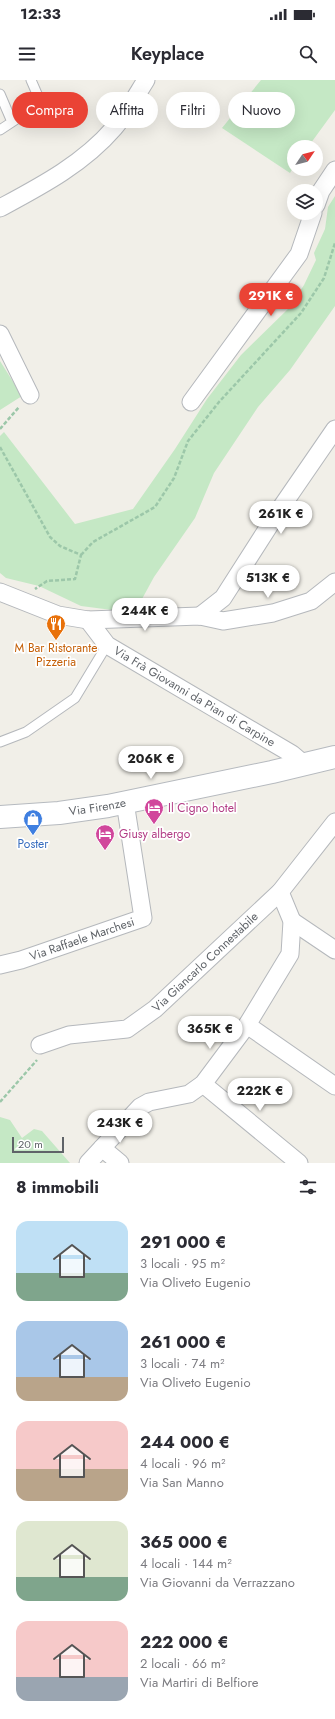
<!DOCTYPE html>
<html lang="it">
<meta charset="utf-8">
<style>
body{margin:0;font-family:Jost,sans-serif;background:#f2f2f3;color:#2b2b33;height:100vh;display:flex;flex-direction:column;font-size:15px;white-space:nowrap}
*{box-sizing:border-box;margin:0}
p{font-size:13px;color:#7c7c81}
.icon{flex:none;width:22px;height:22px;fill:none;stroke:currentColor;stroke-width:2;stroke-linecap:round;stroke-linejoin:round}
.map{position:relative;height:1083px;overflow:hidden}
.panel{display:flex;flex-direction:column;background:#fff;flex:1}
.panel>*{flex:none}
.top-card{position:absolute;left:12px;top:12px;width:311px;height:36px;display:flex;gap:8px}
.needle{width:26px;rotate:55deg}
.controls{position:absolute;left:287px;top:60px;display:grid;gap:8px}
.controls a{display:grid;place-items:center;width:36px;height:36px;border-radius:50%;background:#fff;box-shadow:0 4px 16px #0002;font-size:20px}
.scale{position:absolute;left:12px;bottom:10px;width:52px;box-sizing:border-box;padding-left:4px;border:2px solid #5f6368;border-top:0;font-size:11px;line-height:14px;white-space:nowrap;color:#5f6368;-webkit-text-stroke:3px #fff;paint-order:stroke}
.price{position:absolute;translate:-50% -34px;padding:0 9px;border-radius:14px;background:#fff;color:#222;font-size:13px;line-height:26px;filter:drop-shadow(0 1px 2px #0008)}
.price::after{content:'';position:absolute;left:50%;top:24px;width:12px;height:9px;margin-left:-6px;background:inherit;clip-path:polygon(0 0,100% 0,50% 100%)}
.price.on{background:#ea4335;color:#fff}
ul{padding:0;list-style:none}
li{display:flex;align-items:center;gap:12px;height:100px;padding:0 16px}
li span{display:grid;place-items:center;flex:none;width:112px;height:80px;border-radius:12px;color:#555}
li>.icon{margin-inline-start:auto}
span .icon{width:48px;height:48px;fill:#fffc;stroke-width:1}
li b{font-size:17px}
h2{display:flex;justify-content:space-between;align-items:center;height:48px;padding:0 16px;font-size:17px}
.tag{padding:0 14px;border-radius:18px;background:#fff;box-shadow:0 4px 16px #0002;font-size:14px;line-height:36px}
.tag.on{background:#ea4335;color:#fff}
.status{display:flex;justify-content:space-between;align-items:center;height:28px;padding:0 20px;background:#fff;direction:ltr}
.status svg{height:11px;fill:currentColor}
header{display:flex;justify-content:space-between;align-items:center;height:52px;padding:0 16px;background:#fff;font-size:18px;font-weight:600}
.map>svg:first-child{display:block}
.green{fill:#c5e8c5}
.lines{fill:none;stroke-linecap:round;stroke-linejoin:round}
.lane-casing{stroke:#b5b8bc;stroke-width:11}
.street-casing{stroke:#b5b8bc;stroke-width:19}
.secondary-casing{stroke:#b6babf;stroke-width:24}
.path{stroke:#9cc7a9;stroke-width:2.5;stroke-dasharray:4 2;stroke-linecap:butt}
.lane{stroke:#fff;stroke-width:9}
.street{stroke:#fff;stroke-width:17}
.secondary{stroke:#fff;stroke-width:22}
.labels{text-anchor:middle;stroke-width:3.5;stroke-linejoin:round;paint-order:stroke}
.food-label{font-size:12px;fill:#c56008;stroke:#fff}
.street-label{font-size:12px;fill:#5f6368;stroke:#fff}
.hotel-label{font-size:12px;fill:#b23c85;stroke:#fff;text-anchor:start}
.shop-label{font-size:12px;fill:#366cbe;stroke:#fff}
</style>
<div class="status"><b>12:33</b><svg viewBox="0 0 49 12"><path d="M0 12V9h3v3zM5 12V6h3v6zM10 12V3h3v9zM15 12V0h3v12zM26 1h20v11H26zM47 4h2v5h-2z"/></svg></div>
<header><svg class="icon" aria-label="menu" viewBox="0 0 24 24"><path d="M4 6h16M4 12h16M4 18h16"/></svg>Keyplace<svg class="icon" aria-label="search" viewBox="0 0 24 24"><circle cx="10" cy="10" r="6"/><path d="M15 15l6 6"/></svg></header>
<div class="map">
<svg width="335" height="1083" viewBox="0 0 335 1083">
<rect width="100%" height="100%" fill="#f1efe8"/>
<path class="green" d="M261,0h74v30l-27,37h-14v19l-4,7 -68,-45z
M335,116v110l-45,64 -32,37 -44,66 -19,45 -41,59 -18,33h-24l-31,-4 -42,-20 -33,-8 -6,-5v-137l4,-4 71,92 58,-15 42,-60 32,-50 34,-44 48,-47 15,-23 12,-25 -2,-7 11,-24 3,-22z
M0,281l22,35 -22,14z
M0,1037l10,3 12,18 12,-9 8,2 28,32h-70z"/>
<g class="lines">
<defs>
<path id="lane" d="M0,14l12,28
M0,50l41,-27 -10,-23
M0,662l26,-10 49,-34 32,-53"/>
<g id="street">
<path d="M316,125l5,-14 14,-21"/>
<path d="M0,128c41,-22 83,-44 114,-80 12,-14 22,-32 32,-48"/>
<path d="M0,254l30,61"/>
<path d="M191,322l108,-148 14,-41"/>
<path d="M0,512l58,23 30,5 112,-4 23,5 50,-8 38,-12 24,-19"/>
<path d="M200,536l23,-18 57,-89 55,-80"/>
<path id="s1" d="M88,540l19,25 185,109 13,11"/>
<path d="M292,841l43,29"/>
<path id="s2" d="M0,885l21,-5 122,-42 -18,-116"/>
<path d="M247,945l88,61"/>
<path id="s3" d="M40,965l29,-10 58,-6 28,-20 125,-117 55,-70"/>
<path d="M203,1004l96,79"/>
<path d="M102,1068l18,15"/>
<path d="M88,1083l52,-56 9,-5 40,-8 14,-10 44,-59 43,-71 2,-33 -12,-29"/>
</g>
<g id="secondary">
<path id="s4" d="M0,737l59,-4 49,-7 164,-34 63,-15"/>
</g>
</defs>
<use href="#lane" class="lane-casing"/>
<use href="#street" class="street-casing"/>
<use href="#secondary" class="secondary-casing"/>
<path class="path" d="M53,18l1,-2 6,4 4,-5
M0,349l19,-22
M0,367l50,90 10,9 21,9 -6,24 -28,2 -12,8
M81,475l12,-13 62,-35 19,-29 14,-37 31,-39 82,-89 23,-35 11,-35
M0,1022l37,-42"/>
<use href="#lane" class="lane"/>
<use href="#street" class="street"/>
<use href="#secondary" class="secondary"/>
</g>
<defs>
<symbol id="restaurant-pin" viewBox="-11 -11 22 30"><path d="M0 17L-7.5 6A9.5 9.5 0 1 1 7.5 6Z" fill="#e8710a" stroke="#fff"/><path d="M-5-6h1v4h1v-4h1v4h1v-4h1v5L-1.5 .5V6h-2V.5L-5-1ZM5-6V6H3V1.5H1.5Q1.5-4 5-6Z" fill="#fff"/></symbol>
<symbol id="hotel-pin" viewBox="-11 -11 22 30"><path d="M0 17L-7.5 6A9.5 9.5 0 1 1 7.5 6Z" fill="#d1479c" stroke="#fff"/><path d="M-6-4.5h1.5V1H6V5H4.5V3h-9V5H-6ZM-4 0a1.8 1.8 0 1 1 3.6 0ZM.5 0V-2.5h3Q6-2.5 6 0Z" fill="#fff"/></symbol>
<symbol id="shop-pin" viewBox="-11 -11 22 30"><path d="M0 17L-7.5 6A9.5 9.5 0 1 1 7.5 6Z" fill="#3f7fe0" stroke="#fff"/><path d="M-5-2.5h2.3a2.7 3.5 0 0 1 5.4 0H5L5.5 6h-11ZM-1.5-2.5h3a1.5 2.3 0 0 0-3 0Z" fill="#fff"/></symbol>
</defs>
<g fill-rule="evenodd">
<use href="#restaurant-pin" x="45" y="533" width="22" height="30"/>
<use href="#hotel-pin" x="143" y="717" width="22" height="30"/>
<use href="#shop-pin" x="22" y="728" width="22" height="30"/>
<use href="#hotel-pin" x="94" y="743" width="22" height="30"/>
</g>
<g class="labels">
<g class="food-label">
<text x="56" y="572">M Bar Ristorante<tspan x="56" dy="14">Pizzeria</tspan></text>
</g>
<g class="street-label">
<text dy="4" stroke="none"><textPath href="#s1" startOffset="133">Via Frà Giovanni da Pian di Carpine</textPath></text>
<text dy="4" stroke="none"><textPath href="#s4" startOffset="98">Via Firenze</textPath></text>
<text dy="4" stroke="none"><textPath href="#s2" startOffset="86">Via Raffaele Marchesi</textPath></text>
<text dy="4" stroke="none"><textPath href="#s3" startOffset="192">Via Giancarlo Connestabile</textPath></text>
</g>
<g class="hotel-label">
<text x="168" y="732">Il Cigno hotel</text>
<text x="119" y="758">Giusy albergo</text>
</g>
<g class="shop-label">
<text x="33" y="768">Poster</text>
</g>
</g>
</svg>
<div class="controls">
<a><svg class="needle" viewBox="-14 -14 28 28"><path d="M0-13l5 13h-10z" fill="#e53935"/><path d="M0 13l5-13h-10z" fill="#7c7c81"/></svg></a>
<a><svg class="icon" aria-label="layers" viewBox="0 0 24 24"><path d="M12 4l9 5-9 5-9-5zM3 14l9 5 9-5"/></svg></a>
</div>
<div class="scale">20 m</div>
<b class="price on" style="left:271px;top:237px">291K €</b>
<b class="price" style="left:281px;top:455px">261K €</b>
<b class="price" style="left:268px;top:519px">513K €</b>
<b class="price" style="left:145px;top:552px">244K €</b>
<b class="price" style="left:151px;top:700px">206K €</b>
<b class="price" style="left:210px;top:970px">365K €</b>
<b class="price" style="left:260px;top:1032px">222K €</b>
<b class="price" style="left:120px;top:1064px">243K €</b>
<div class="top-card">
<a class="tag on">Compra</a>
<a class="tag">Affitta</a>
<a class="tag">Filtri</a>
<a class="tag">Nuovo</a>
</div>
</div>
<section class="panel">
<h2>8 immobili<svg class="icon" aria-label="filters" viewBox="0 0 24 24"><path d="M4 7h16M4 17h16"/><circle cx="9" cy="7" r="2"/><circle cx="15" cy="17" r="2"/></svg></h2>
<ul>
<li><span style="background:linear-gradient(#bfe0f5 65%,#7fa58c 0)"><svg class="icon" aria-label="home" viewBox="0 0 24 24"><path d="M3 11l9-7 9 7M6 9v11h12V9"/></svg></span><div><b>291 000 €</b><p>3 locali · 95 m²</p><p>Via Oliveto Eugenio</p></div></li>
<li><span style="background:linear-gradient(#a9c7e8 70%,#b9a48a 0)"><svg class="icon" aria-label="home" viewBox="0 0 24 24"><path d="M3 11l9-7 9 7M6 9v11h12V9"/></svg></span><div><b>261 000 €</b><p>3 locali · 74 m²</p><p>Via Oliveto Eugenio</p></div></li>
<li><span style="background:linear-gradient(#f6c9c9 60%,#b9a48a 0)"><svg class="icon" aria-label="home" viewBox="0 0 24 24"><path d="M3 11l9-7 9 7M6 9v11h12V9"/></svg></span><div><b>244 000 €</b><p>4 locali · 96 m²</p><p>Via San Manno</p></div></li>
<li><span style="background:linear-gradient(#dfe7d0 70%,#7fa58c 0)"><svg class="icon" aria-label="home" viewBox="0 0 24 24"><path d="M3 11l9-7 9 7M6 9v11h12V9"/></svg></span><div><b>365 000 €</b><p>4 locali · 144 m²</p><p>Via Giovanni da Verrazzano</p></div></li>
<li><span style="background:linear-gradient(#f6c9c9 70%,#9aa5b1 0)"><svg class="icon" aria-label="home" viewBox="0 0 24 24"><path d="M3 11l9-7 9 7M6 9v11h12V9"/></svg></span><div><b>222 000 €</b><p>2 locali · 66 m²</p><p>Via Martiri di Belfiore</p></div></li>
</ul>
</section>
